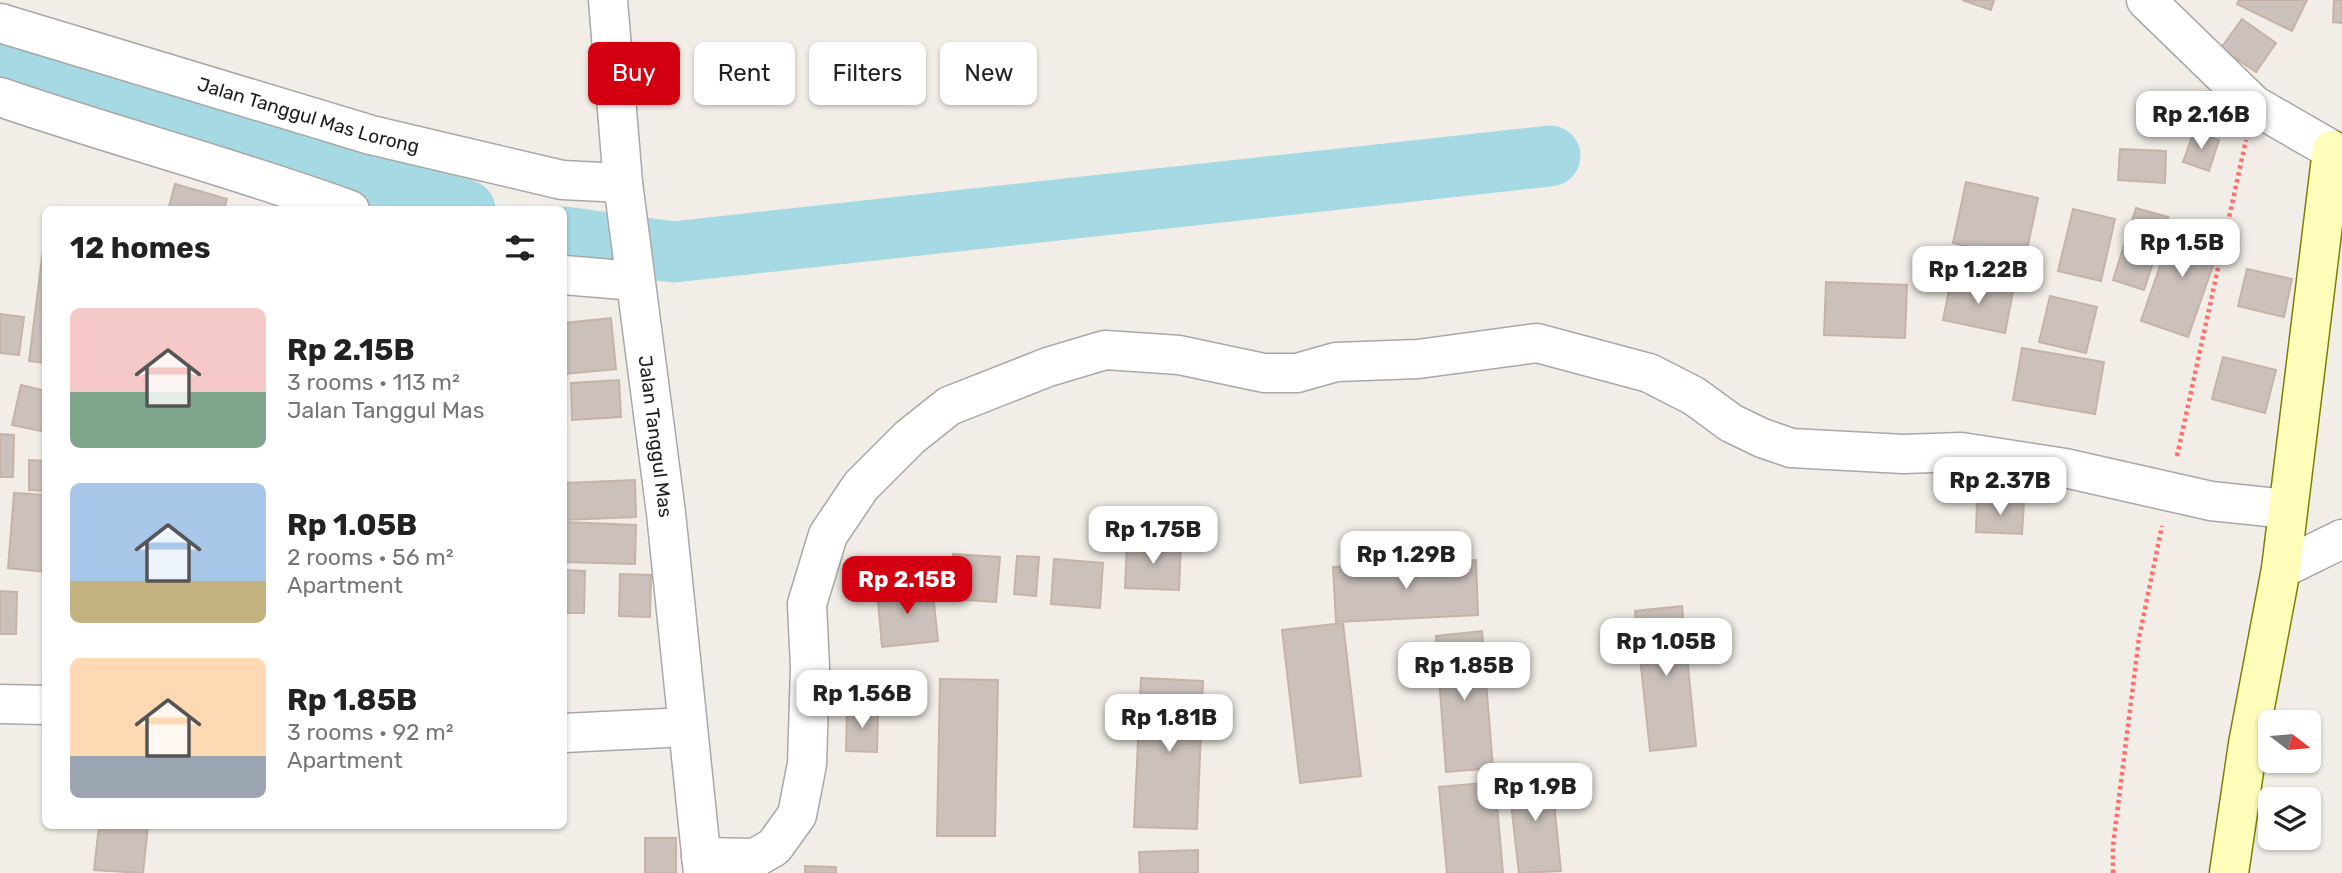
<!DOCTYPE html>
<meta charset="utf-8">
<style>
body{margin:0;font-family:Rubik,sans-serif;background:#f6f6f6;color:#222;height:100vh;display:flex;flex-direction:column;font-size:26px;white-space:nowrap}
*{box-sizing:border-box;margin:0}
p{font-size:23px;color:#767676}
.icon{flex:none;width:38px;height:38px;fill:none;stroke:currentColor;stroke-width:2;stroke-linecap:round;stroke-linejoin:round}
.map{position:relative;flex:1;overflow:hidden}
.sheet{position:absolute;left:42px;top:206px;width:525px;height:623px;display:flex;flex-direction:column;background:#fff;border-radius:10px;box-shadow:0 2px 5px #0004}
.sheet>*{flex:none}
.guide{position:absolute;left:588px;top:42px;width:665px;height:63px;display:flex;gap:14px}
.needle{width:46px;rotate:106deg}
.controls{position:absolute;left:2258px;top:710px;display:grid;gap:14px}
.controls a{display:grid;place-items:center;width:63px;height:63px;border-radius:10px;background:#fff;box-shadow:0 2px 5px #0004;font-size:35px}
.price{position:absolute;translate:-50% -60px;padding:0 16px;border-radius:14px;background:#fff;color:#222;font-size:23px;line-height:46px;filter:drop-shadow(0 2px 4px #0008)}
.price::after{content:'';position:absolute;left:50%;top:42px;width:21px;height:16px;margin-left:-10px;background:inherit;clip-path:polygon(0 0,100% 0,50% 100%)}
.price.active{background:#d20010;color:#fff}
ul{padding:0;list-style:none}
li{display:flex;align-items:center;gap:21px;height:175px;padding:0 28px}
li span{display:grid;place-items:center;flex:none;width:196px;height:140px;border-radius:10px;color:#555}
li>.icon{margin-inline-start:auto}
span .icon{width:84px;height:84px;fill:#fffc;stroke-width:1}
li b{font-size:30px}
h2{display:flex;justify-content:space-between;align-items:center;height:84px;padding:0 28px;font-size:30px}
.pill{padding:0 24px;border-radius:10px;background:#fff;box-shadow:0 2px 5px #0004;font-size:24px;line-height:63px}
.pill.active{background:#d20010;color:#fff}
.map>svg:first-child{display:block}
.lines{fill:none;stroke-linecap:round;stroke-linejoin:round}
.river{stroke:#a5d9e3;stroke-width:61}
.building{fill:#cbc0ba;stroke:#c5b3a8;stroke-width:2}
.street-casing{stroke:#a8a8a8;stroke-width:41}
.secondary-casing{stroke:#7c8000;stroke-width:41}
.path{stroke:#ff706b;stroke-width:4.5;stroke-dasharray:3.5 3.5;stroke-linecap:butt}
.street{stroke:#fff;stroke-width:38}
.secondary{stroke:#fefdb9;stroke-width:38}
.labels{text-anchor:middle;stroke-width:6;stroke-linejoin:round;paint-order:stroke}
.street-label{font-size:19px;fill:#212121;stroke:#fff}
</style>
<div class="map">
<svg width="2342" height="873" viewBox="0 0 2342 873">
<rect width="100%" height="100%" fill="#f2eee7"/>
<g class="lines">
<path class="river" d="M0,69l465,141
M564,237l109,15 877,-96"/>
</g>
<path class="building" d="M1962,0h32l-3,10z
M2239,0h68l-15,31 -55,-27z
M2334,0h8v23l-9,-1z
M2242,19l34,24 -20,29 -35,-24z
M2194,131l25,9 -10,31 -26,-9z
M2120,149l46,2 -1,32 -47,-3z
M1966,182l72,16 -13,61 -72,-16z
M175,184l52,15 -3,11h-56z
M2136,208l32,9 -24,73 -31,-10z
M2073,209l42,10 -14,62 -43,-10z
M2176,220l47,17 -35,100 -47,-16z
M44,242h2v121l-17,-2z
M2247,269l45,10 -8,38 -46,-11z
M1951,280l62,12 -8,41 -62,-13z
M1826,282l81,3 -2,53 -81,-3z
M2050,296l47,11 -11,46 -47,-11z
M0,314l24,3 -5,38 -19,-2z
M611,318l5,51 -51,5 -1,-51z
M2022,348l82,14 -9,52 -82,-14z
M2223,357l53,13 -11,43 -53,-14z
M619,380l2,37 -49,3 -1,-37z
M21,385l25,6v41l-34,-7z
M0,434l14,1 -1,42h-13z
M29,460l17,1v30l-17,-1z
M635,480l1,37 -72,3v-37z
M14,493l32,2v77l-38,-4z
M1977,500l47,2 -2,32 -46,-2z
M564,522l72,3 -1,39 -71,-2z
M1127,542l54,2 -2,46 -54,-2z
M953,554l47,3 -4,45 -46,-3z
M1017,556l22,1 -3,39 -22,-2z
M1054,559l49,4 -3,45 -49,-4z
M1476,560l2,55 -142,7 -3,-55z
M564,570l21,1 -1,42h-20z
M620,574l31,1 -1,42 -31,-1z
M932,584l6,57 -56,6 -5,-57z
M0,591l17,1 -1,42h-16z
M1682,606l14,140 -46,5 -15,-140z
M1343,623l18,153 -61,7 -18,-153z
M1482,631l11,137 -47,4 -10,-136z
M1141,678l62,3 -6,148 -63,-2z
M940,679l58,1 -3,156h-58z
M847,709l31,1 -1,42 -31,-1z
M1551,773l10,98 -42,2 -11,-95z
M1495,782l8,91h-56l-8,-86z
M99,826h49l-5,47 -49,-3z
M645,838h31v35h-31z
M1198,850v23h-58l-1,-21z
M805,866l31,1v6h-31z"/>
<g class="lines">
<defs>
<g id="street">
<path id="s1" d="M608,0l15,183 43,330 37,360"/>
<path d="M2146,0l108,105 78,45"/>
<path id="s2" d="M0,23l371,112 191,45 61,3"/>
<path d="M0,97c116,40 235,71 350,113"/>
<path d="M564,275l71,6"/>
<path d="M2281,569l61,-30"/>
<path d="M0,704l46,1"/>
<path d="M564,733l123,-6"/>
<path d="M701,857l54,1 19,-11 23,-32 10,-51 3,-96 -3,-64 21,-69 33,-49 49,-49 39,-31 99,-39 57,-17 74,5 85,18h33l39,-11 82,-3 119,-16 112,30 45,23 37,27 31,15 29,10 112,6 58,-2 104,16 146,33 77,8"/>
</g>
<path id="secondary" d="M2229,873l19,-129 33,-175 51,-419 10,5"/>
</defs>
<use href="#street" class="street-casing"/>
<use href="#secondary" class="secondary-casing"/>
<path class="path" d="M2177,456l69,-316
M2113,873v-27l26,-208 23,-112"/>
<use href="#street" class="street"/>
<use href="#secondary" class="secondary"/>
</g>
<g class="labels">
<g class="street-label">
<text dy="7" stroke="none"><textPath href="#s2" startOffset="322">Jalan Tanggul Mas Lorong</textPath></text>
<text dy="7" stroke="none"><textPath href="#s1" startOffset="439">Jalan Tanggul Mas</textPath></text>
</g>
</g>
</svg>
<div class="controls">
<a><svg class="needle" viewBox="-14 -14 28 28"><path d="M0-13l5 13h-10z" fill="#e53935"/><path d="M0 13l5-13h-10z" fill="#767676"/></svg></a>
<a><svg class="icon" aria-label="layers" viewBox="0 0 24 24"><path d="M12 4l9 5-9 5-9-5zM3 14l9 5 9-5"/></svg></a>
</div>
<b class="price" style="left:2201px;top:151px">Rp 2.16B</b>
<b class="price" style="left:2182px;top:279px">Rp 1.5B</b>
<b class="price" style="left:1978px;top:306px">Rp 1.22B</b>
<b class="price" style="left:2000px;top:517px">Rp 2.37B</b>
<b class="price" style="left:1153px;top:566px">Rp 1.75B</b>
<b class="price" style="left:1406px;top:591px">Rp 1.29B</b>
<b class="price active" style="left:907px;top:616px">Rp 2.15B</b>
<b class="price" style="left:1666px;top:678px">Rp 1.05B</b>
<b class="price" style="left:1464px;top:702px">Rp 1.85B</b>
<b class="price" style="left:862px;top:730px">Rp 1.56B</b>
<b class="price" style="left:1169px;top:754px">Rp 1.81B</b>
<b class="price" style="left:1535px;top:823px">Rp 1.9B</b>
<div class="guide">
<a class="pill active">Buy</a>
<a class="pill">Rent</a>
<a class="pill">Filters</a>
<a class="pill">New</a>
</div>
<section class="sheet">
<h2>12 homes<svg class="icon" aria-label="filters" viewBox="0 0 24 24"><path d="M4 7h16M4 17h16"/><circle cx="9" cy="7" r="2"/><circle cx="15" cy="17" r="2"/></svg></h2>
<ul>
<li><span style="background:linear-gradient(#f6c9c9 60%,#7fa58c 0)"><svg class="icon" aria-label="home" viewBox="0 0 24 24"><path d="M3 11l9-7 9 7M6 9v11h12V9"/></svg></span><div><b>Rp 2.15B</b><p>3 rooms · 113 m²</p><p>Jalan Tanggul Mas</p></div></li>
<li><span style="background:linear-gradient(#a9c7e8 70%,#c2b280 0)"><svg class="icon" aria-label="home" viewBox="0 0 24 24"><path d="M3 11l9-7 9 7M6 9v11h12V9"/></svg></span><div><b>Rp 1.05B</b><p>2 rooms · 56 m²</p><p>Apartment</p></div></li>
<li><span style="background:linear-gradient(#ffd9b3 70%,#9aa5b1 0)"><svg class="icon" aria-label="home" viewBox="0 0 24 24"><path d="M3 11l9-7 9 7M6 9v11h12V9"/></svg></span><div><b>Rp 1.85B</b><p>3 rooms · 92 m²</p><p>Apartment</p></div></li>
</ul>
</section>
</div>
